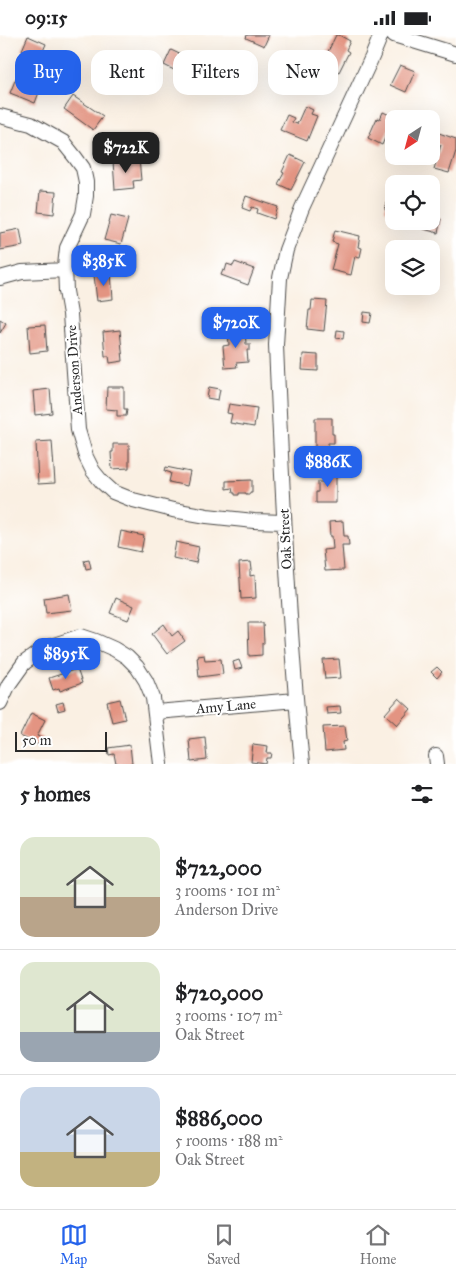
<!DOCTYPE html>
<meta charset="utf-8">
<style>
body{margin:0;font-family:"IM FELL Great Primer",serif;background:#f6f6f6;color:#202124;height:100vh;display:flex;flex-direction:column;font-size:19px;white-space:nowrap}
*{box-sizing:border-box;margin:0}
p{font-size:16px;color:#757577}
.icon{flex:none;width:28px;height:28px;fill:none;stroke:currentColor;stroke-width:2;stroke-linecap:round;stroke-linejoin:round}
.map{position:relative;height:729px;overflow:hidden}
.panel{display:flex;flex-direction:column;background:#fff;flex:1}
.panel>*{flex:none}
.banner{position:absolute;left:15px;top:15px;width:426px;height:45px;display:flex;gap:10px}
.needle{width:32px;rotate:216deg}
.tools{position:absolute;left:385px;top:75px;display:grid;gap:10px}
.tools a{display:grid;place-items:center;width:55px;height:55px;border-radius:10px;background:#fff;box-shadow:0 5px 20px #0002;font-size:25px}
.scale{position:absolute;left:15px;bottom:12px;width:92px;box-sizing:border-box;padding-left:5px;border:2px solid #2b2b2b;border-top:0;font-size:14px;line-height:18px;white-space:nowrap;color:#2b2b2b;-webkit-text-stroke:4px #fff;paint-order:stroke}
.price{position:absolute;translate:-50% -42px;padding:0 11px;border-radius:10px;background:#2563eb;color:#fff;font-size:16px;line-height:32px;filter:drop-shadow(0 1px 2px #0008)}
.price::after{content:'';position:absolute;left:50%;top:30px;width:15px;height:11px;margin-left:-8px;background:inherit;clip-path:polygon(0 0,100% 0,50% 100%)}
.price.current{background:#222;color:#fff}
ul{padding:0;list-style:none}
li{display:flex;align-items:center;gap:15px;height:125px;padding:0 20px}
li+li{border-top:1px solid #e0e0e0}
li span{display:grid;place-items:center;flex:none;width:140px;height:100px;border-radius:15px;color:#555}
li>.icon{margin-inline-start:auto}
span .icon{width:60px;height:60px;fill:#fffc;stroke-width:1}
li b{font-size:21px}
h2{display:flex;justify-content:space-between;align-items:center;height:60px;padding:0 20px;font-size:21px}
.chip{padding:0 18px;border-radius:15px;background:#fff;box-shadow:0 5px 20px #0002;font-size:18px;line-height:45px}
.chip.current{background:#2563eb;color:#fff}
.status{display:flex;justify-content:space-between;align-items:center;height:35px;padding:0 25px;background:#fff;direction:ltr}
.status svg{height:14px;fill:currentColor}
.menu{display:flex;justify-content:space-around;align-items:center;height:70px;border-top:1px solid #e0e0e0;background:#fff;font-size:14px;color:#757577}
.menu a{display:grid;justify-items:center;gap:2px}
.menu .current{color:#2563eb}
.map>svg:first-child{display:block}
.building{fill:#e39482}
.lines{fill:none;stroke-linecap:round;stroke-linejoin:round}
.minor-casing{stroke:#4a4947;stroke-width:16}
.minor{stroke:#fff;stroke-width:14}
.labels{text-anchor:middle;stroke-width:4;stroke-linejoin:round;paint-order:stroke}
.street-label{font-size:14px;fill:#2b2b2b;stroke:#fff}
</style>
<div class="status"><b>09:15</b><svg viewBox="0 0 49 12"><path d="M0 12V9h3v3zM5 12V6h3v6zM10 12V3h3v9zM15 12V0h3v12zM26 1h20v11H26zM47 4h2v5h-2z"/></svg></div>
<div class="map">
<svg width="456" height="729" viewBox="0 0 456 729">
<rect width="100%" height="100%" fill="#fff"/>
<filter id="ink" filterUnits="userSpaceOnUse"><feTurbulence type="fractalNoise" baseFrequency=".02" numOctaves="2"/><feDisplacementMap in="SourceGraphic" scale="10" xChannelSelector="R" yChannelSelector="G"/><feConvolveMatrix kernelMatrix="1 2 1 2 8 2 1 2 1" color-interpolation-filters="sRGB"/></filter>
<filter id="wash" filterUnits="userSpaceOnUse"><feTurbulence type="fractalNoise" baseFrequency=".0096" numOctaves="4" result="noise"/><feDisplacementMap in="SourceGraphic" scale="20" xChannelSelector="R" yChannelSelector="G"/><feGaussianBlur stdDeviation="1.12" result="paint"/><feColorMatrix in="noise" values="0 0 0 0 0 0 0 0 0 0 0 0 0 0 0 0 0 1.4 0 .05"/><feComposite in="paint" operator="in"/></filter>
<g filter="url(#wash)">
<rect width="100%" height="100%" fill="#faf0e3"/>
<g id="blocks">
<path class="building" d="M247,0h22l-5,11 -18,-8z
M336,0h3l11,6 -4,9 3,2 -10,20 -17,-8z
M28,1l18,8 -6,14 -18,-8z
M171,15l19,9 -8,15 -18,-9z
M400,30l15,6 -9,21 -16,-7z
M151,32l2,10 -7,1 -2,-10z
M23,40l7,3 -2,4 13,5 -6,16 -25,-10 6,-15 5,2z
M73,61l30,20 -10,14 -29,-21z
M305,71l8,4 -2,4 6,2 -10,25 -27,-11 7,-15 7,3 -2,4 5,2z
M383,77l11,5 -2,5h2v5l-4,-1 -8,19 -14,-7 9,-20 3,1z
M436,97l20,7v12l-7,22 -15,-4 7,-24 -8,-2z
M290,120l15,7 -14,28 -13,-6 6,-11 -2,-1z
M139,124l2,21 -8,1 1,7 -19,2 -2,-29z
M40,156l16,1 -2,22 -16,-2z
M388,160l6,2v15l-9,-2z
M246,161l32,11 -4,12 -17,-6 1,-4 -6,-2 -2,4 -8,-3z
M111,180l17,4 -7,25 -17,-4z
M431,182l10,2 -3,14 -18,-5 2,-7h9z
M20,194l3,17 -23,4v-17z
M335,195l25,6 -2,11 4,1 -2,9 -5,-1 -4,19 -20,-5 7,-26 -6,-2z
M235,227l19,7 -6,16 -27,-10 2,-5 2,1 2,-7 6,2z
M111,238l2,26 -16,2 -3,-26z
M312,265l15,1 -3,30 -17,-2 2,-19h2z
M364,277l8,1 -2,10 -7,-1z
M0,284l6,4 -6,10z
M45,290l2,26 -17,2 -2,-27z
M245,294l1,15h4v6h-3l1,12 -12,1 1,4 -12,1 -2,-22 6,-1 -1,-15z
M120,295l3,31 -13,2 -1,-7h-4l-2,-24z
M337,295l7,1 -1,8 -7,-1z
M303,319l15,1v16l-16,-1z
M107,352h17v22h3l-1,7h-9v-6l-11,-1z
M209,352l11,2 -2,11 -11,-2z
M50,354l2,24 -17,2 -2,-24z
M229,369l28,4 -3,19 -24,-4 2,-9 -5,-1z
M315,383h17v16h2v9h-6v8h-13z
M52,406l3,42 -17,1 -2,-42z
M113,409h16v24l-17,1 -1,-17h2z
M166,432l24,5 -3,14 -18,-4 2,-9 -6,-2z
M325,433h13v9h-2v26h-20v-11h2v-10h10v-5h-3z
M252,445v12h-2v2h-4v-1h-7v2h-4v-2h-2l-1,-5 -6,1v-8z
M343,486l1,15h4l1,9h-7l2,25 -19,1 -2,-21 10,-1 -1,-13h-2l-1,-14z
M121,496l23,5 -3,16 -23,-5z
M176,507l23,5 -3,16 -23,-5z
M89,524l2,9 -5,1 -2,-9z
M251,527l1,8h-2v6l5,-1 1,23 -15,1 -2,-36z
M69,559l3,16 -26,3 -2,-15z
M116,563l18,8 -6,14 -18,-7z
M248,588h15l1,20h-2v12l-13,1z
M164,589l8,12 6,-5 7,10 -18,13 -15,-20z
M204,620l1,5 16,-1 2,15 -24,3 -2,-21z
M339,624l2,19 -16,1 -2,-19z
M239,625l3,8 -7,2 -2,-8z
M437,632l5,5 -5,6 -6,-6z
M77,634l5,14 -22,8 -1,-3 -6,2 -4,-12z
M399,663l12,11 -14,16 -12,-11z
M120,664l5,20 -13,3 -5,-20z
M63,667l2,7 -7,2 -2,-7z
M340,671l1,7 -14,1 -1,-7z
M31,678l14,7 -8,16 6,2 -4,7 -19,-9z
M345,691l2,15 -4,1 1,8 -19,2 -2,-25z
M205,702l2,23 -16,2 -2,-23z
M253,709l15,2 -1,7h5l-1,5h-4l-1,6 -15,-2z
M130,710l2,19h-16l-2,-10 -5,1 -1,-7z"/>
</g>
</g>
<g filter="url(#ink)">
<use href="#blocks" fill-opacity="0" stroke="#4a4947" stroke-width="1"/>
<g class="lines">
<defs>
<path id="minor" d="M394,0l62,19
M0,81l31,8 32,18 12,15 8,11 3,14v14l-3,18 -16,34 -2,18 1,25 4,23 8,116 8,27 7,14 9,11 11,10 20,8 40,10 34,6 47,5 30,1
M0,243l22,-6 44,-2
M0,668l9,-19 15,-21 21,-15 36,-12 15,5 18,8 13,8 10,10 9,14 7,17 8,66
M156,677l140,-12
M436,721l1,8
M302,729c-13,-131 -19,-263 -25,-395l-1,-24 4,-67 6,-28 16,-42 70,-151 9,-22"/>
</defs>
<use href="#minor" class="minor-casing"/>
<use href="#minor" class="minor"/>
</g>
</g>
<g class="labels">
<g class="street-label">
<text transform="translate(74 335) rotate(-94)" y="5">Anderson Drive</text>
<text transform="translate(285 504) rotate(-93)" y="5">Oak Street</text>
<text transform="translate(226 671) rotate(-5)" y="5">Amy Lane</text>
</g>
</g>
</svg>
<div class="tools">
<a><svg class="needle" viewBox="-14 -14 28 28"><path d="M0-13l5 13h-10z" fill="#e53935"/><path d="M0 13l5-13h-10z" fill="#757577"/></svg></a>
<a><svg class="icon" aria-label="locate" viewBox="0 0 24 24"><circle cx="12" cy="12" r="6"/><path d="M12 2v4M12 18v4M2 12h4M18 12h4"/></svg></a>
<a><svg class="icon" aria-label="layers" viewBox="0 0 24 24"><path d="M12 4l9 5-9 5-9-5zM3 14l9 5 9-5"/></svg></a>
</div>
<div class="scale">50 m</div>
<b class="price current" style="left:126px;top:139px">$722K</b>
<b class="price" style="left:104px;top:252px">$385K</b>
<b class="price" style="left:236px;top:314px">$720K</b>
<b class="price" style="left:328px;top:453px">$886K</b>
<b class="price" style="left:66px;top:645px">$895K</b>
<div class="banner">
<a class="chip current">Buy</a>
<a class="chip">Rent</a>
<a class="chip">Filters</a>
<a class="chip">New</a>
</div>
</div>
<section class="panel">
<h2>5 homes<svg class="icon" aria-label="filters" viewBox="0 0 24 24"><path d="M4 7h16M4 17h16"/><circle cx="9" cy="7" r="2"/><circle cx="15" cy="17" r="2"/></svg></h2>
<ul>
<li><span style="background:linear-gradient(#dfe7d0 60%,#b9a48a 0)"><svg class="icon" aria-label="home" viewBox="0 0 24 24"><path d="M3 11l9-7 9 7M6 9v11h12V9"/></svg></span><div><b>$722,000</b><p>3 rooms · 101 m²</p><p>Anderson Drive</p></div></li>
<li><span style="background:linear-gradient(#dfe7d0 70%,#9aa5b1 0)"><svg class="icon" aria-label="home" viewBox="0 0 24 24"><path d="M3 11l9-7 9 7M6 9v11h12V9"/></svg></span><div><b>$720,000</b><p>3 rooms · 107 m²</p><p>Oak Street</p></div></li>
<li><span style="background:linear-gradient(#c9d6e8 65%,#c2b280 0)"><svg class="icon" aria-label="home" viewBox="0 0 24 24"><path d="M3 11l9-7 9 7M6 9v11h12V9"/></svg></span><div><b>$886,000</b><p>5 rooms · 188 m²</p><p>Oak Street</p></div></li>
</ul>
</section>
<nav class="menu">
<a class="current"><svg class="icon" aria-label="map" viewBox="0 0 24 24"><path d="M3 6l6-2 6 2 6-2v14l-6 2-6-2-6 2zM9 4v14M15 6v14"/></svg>Map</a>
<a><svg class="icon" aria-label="saved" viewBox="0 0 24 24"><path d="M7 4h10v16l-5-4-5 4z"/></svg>Saved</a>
<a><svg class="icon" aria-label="home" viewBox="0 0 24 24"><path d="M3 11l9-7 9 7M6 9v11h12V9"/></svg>Home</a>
</nav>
